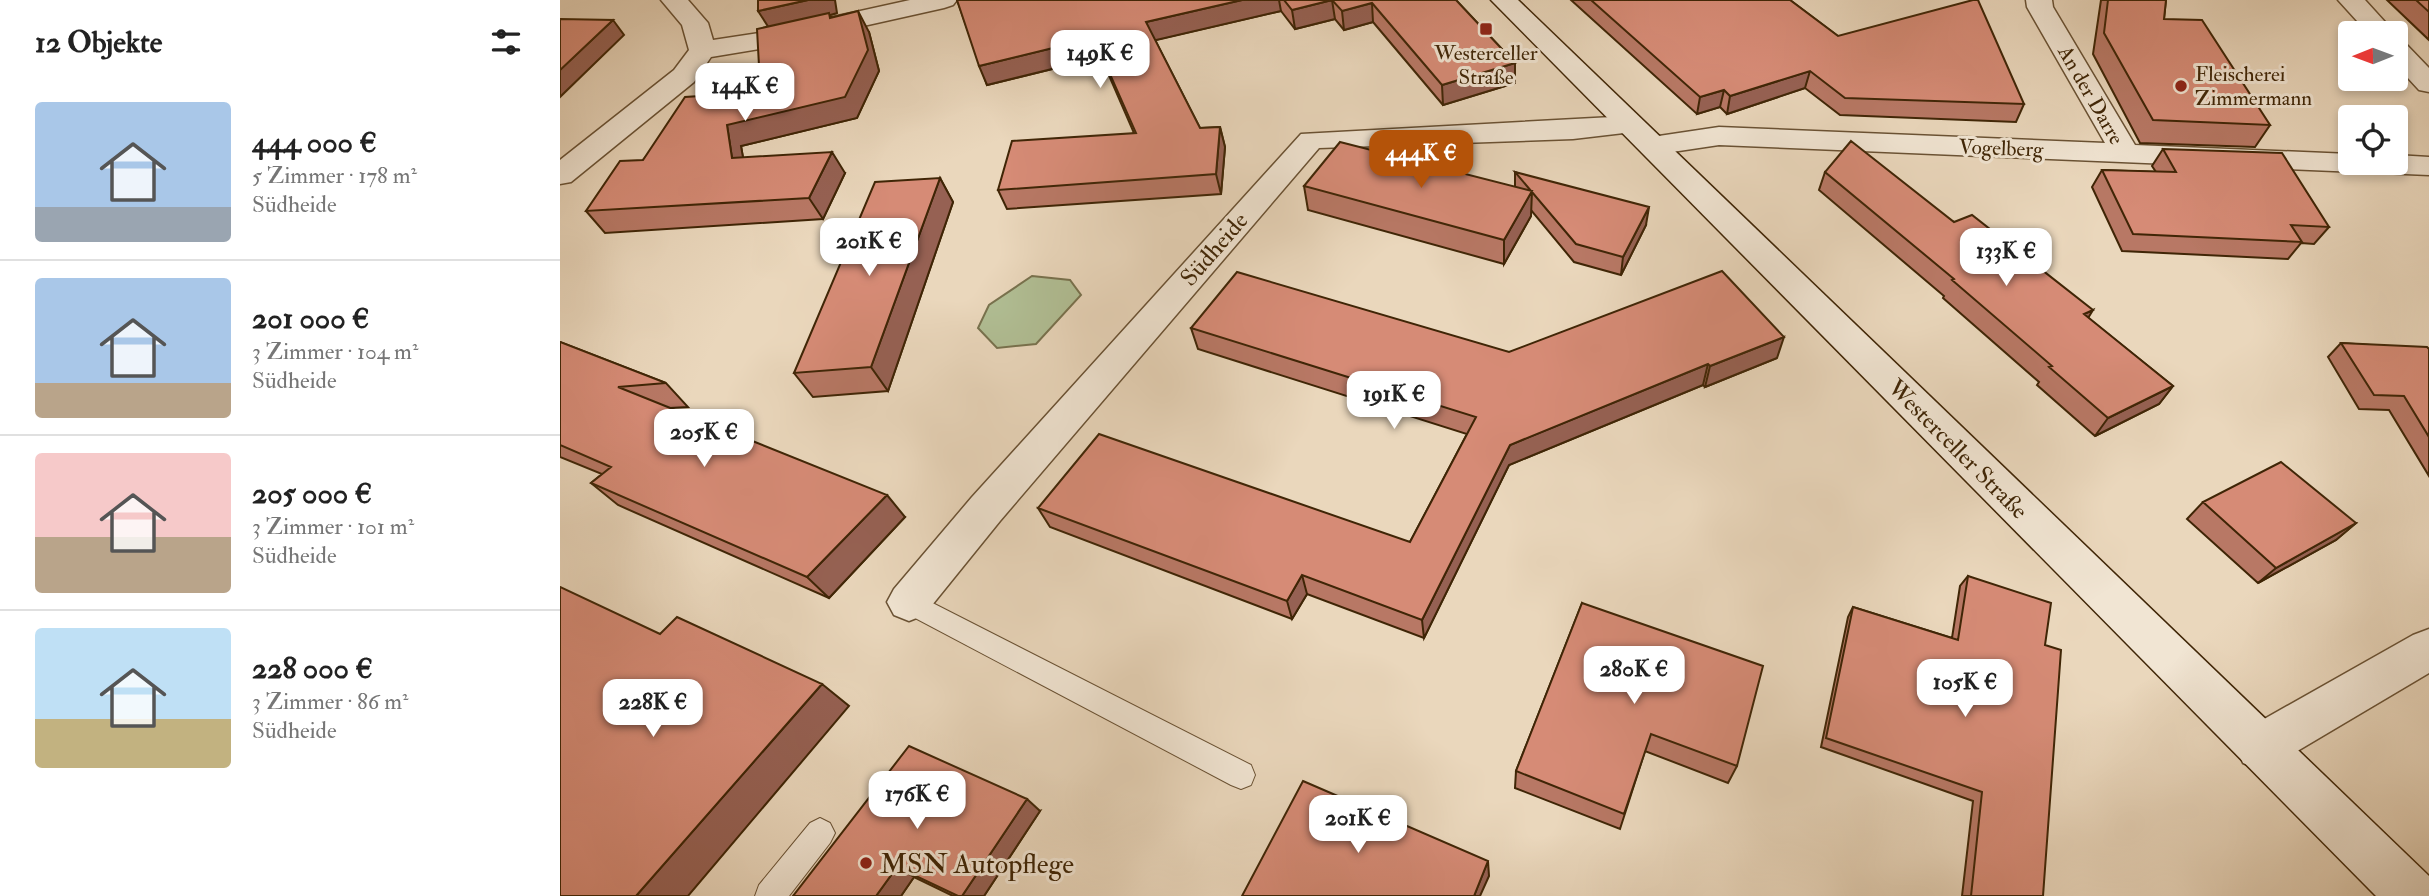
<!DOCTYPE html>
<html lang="de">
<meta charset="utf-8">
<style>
body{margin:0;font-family:"IM FELL Double Pica",serif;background:#f2f2f2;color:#222;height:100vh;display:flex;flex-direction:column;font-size:26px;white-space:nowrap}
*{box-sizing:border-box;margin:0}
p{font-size:23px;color:#767676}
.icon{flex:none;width:38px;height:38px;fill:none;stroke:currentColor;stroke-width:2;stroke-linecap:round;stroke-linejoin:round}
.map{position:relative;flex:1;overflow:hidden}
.drawer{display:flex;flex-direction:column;background:#fff;width:560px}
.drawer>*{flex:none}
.needle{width:46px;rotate:269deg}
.tools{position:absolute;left:1778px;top:21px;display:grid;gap:14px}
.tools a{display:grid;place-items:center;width:70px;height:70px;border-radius:7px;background:#fff;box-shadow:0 4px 10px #0003;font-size:35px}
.price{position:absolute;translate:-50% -60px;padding:0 16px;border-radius:14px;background:#fff;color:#222;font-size:23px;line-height:46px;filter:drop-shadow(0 2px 4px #0008)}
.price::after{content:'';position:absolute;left:50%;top:42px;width:21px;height:16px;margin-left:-10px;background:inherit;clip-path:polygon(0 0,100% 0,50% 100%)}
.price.active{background:#b45309;color:#fff}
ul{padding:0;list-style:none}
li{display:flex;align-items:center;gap:21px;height:175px;padding:0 35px}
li+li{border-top:2px solid #e0e0e0}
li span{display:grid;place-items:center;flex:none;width:196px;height:140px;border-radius:7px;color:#555}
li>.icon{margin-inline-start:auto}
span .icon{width:84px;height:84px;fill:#fffc;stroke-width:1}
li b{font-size:30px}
h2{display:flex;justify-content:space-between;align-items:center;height:84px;padding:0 35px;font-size:30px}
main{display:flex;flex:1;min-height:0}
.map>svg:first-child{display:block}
.green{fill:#b1bf95;stroke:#78724e;stroke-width:2}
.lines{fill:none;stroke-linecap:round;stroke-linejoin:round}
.lane-casing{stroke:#6a5234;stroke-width:2}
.street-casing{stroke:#6a5234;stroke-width:3}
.secondary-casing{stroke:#3f2506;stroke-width:3}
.lane{fill:#f1e5d3;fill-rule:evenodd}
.street{fill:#f1e5d3;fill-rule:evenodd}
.secondary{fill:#f1e5d3;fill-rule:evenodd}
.wall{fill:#b87865;stroke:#3f2506;stroke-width:2}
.shaded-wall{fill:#966153;stroke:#3f2506;stroke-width:2}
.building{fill:#d68b76;stroke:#3f2506;stroke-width:2}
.poi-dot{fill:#8f2418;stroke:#f1e5d3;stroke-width:2.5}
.labels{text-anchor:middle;stroke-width:6;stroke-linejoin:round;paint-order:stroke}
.far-poi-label{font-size:21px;fill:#3f2506;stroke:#f1e5d3}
.far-street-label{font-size:21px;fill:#3f2506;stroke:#f1e5d3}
.street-label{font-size:24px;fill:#3f2506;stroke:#f1e5d3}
.near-poi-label{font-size:28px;fill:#3f2506;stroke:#f1e5d3;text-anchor:start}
</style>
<main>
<section class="drawer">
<h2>12 Objekte<svg class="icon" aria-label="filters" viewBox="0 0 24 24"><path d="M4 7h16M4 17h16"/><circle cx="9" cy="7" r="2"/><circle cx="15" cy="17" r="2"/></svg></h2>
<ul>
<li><span style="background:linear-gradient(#a9c7e8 75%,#9aa5b1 0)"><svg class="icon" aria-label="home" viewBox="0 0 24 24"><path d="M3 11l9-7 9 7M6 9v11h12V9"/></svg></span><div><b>444 000 €</b><p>5 Zimmer · 178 m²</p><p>Südheide</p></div></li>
<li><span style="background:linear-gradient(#a9c7e8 75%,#b9a48a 0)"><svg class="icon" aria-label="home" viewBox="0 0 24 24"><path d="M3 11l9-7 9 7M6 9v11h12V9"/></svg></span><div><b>201 000 €</b><p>3 Zimmer · 104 m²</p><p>Südheide</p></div></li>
<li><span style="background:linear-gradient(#f6c9c9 60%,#b9a48a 0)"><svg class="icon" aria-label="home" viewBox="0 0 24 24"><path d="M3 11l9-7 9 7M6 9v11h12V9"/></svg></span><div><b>205 000 €</b><p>3 Zimmer · 101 m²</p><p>Südheide</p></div></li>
<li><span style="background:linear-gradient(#bfe0f5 65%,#c2b280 0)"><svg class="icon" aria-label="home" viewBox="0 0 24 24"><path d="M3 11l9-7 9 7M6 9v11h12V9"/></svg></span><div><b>228 000 €</b><p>3 Zimmer · 86 m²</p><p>Südheide</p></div></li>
</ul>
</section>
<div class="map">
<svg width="1869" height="896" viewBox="0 0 1869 896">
<rect width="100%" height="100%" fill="#ead7bc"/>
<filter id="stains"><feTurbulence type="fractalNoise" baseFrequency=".00286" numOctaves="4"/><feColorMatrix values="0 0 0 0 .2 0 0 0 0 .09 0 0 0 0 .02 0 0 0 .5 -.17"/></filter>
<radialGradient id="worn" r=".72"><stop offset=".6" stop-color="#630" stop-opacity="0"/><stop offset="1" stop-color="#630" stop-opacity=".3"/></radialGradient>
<path class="green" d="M472,276l38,4 11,15 -45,49 -39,4 -19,-20 11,-23z"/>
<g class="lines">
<defs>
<path id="lane" d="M349,591l342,174 4,10 -4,10 -10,4 -10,-4 -331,-175 -4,-8 4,-8z
M260,818l10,5 5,10 -5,10 -41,53h-34l4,-11 51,-62z"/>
<path id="street" d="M101,0h27l20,23 5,17 52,-8 145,-32h47l-4,5 -9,3 -179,40 -54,9 -17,25 -123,100 -11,2v-24l114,-90 15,-20 -7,-25z
M1466,0h26l1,7 82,138 215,9v9h46v-8l33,2v18l-710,-30 -67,10 -10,-3 -5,-6 5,-6 10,-3 67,-10 386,16 -78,-136z
M1778,0h27l30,33h-27z
M1836,41l9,2 24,25v24l-10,-2 -23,-25z
M1071,116l10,3 4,6 -4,6 -68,8 -254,9 -319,373 -76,94 -15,6 -15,-6 -7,-13 7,-13 78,-92 329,-363z
M1869,629v44l-152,90 -17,7 -17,-7 -7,-16 7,-16 170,-96z"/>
<path id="secondary" d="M931,0h27l911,876v20h-53z"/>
</defs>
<use href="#lane" class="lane-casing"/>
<use href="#street" class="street-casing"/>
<use href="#secondary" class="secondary-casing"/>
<use href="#lane" class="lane"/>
<use href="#street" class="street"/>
<use href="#secondary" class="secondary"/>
</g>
<path class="wall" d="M397,0h499l59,63v20l-72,22 -70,-83 -29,8 -9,-11 -40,10 -14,-18 -126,29 45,88 20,-1 5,20 -4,47 -214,15 -9,-19 136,-57 -33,-76 -114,28z
M1011,0h219l48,36 186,68 -8,18 -176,-7 -35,-27 -78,26 -7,-7 -23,7z
M1541,0h65l-2,19 106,106 -15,22 -115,-4 -47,-89z
M1827,0h42v40z
M277,13l-7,2 1,2 38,15 10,39 -22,47 -116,28 2,12 102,15 -22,46 -218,14 -19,-22 57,-51 57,-64 59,-30 9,-40z
M1603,149l166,78 -15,17 -13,-1 -13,16 -166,-8 -30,-64 10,-17 54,2 -4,-6z
M955,172l131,53 -25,50 -47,-13 -43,-52v6l-27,48 -196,-54 -4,-24 211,1z
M1265,172l129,50 134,96 85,68 -14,18 -64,32 -58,-51 2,-3 -96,-84 1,-2 -125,-106z
M380,178l13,24 -65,189 -75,6 -19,-24z
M631,328l318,24 268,6 -72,29 -2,-2 -194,80 -85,173 -117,-44 -15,25 -242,-92 -12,-19 372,34 57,-108 -269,-85z
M0,342l106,41 22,24 -18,1 235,109 -76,81 -211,-93 -27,-22 11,-9 -42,-17z
M1781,343l88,6v127l-40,-66 -30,-1 -31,-52z
M1643,502l153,21 -20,17 -78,43 -71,-64z
M1408,576l77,69 -2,251h-81l11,-95 -152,-54 27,-130 5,-10 99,31 8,-52z
M1022,603l155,163 -9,17 -83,-32 -25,78 -105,-41 1,-17z
M480,811l-56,85h-31l-39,-19 -13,19h-108z"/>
<path class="shaded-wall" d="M248,0h27l2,13 -7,2 10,19 -71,-6 -11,-17z
M682,0h37l2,11 -129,30 -6,-19z
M772,0l3,19 -40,10 -3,-19z
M812,3l1,19 -29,8 -2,-19z
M298,11l11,21 10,39 -22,47 -116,28 6,34 -15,-22 -5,-33z
M53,20l11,15 -64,62v-27z
M534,38l7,19 -114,28 -8,-19z
M955,63v20l-72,22 -1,-20z
M1250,71l-5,17 -78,26 3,-18z
M1164,90l-4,17 -23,7 3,-17z
M660,127l5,20 -4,47 -5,-20z
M272,152l13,21 -22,46 -14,-21z
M380,178l13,24 -65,189 -17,-24z
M972,191l-1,25 -27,48v-24z
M1089,207l-3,18 -25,50 2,-18z
M1533,310l-11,18 2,-14z
M1224,337l-7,21 -72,29 5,-21z
M1148,364l-5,21 -194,80 -85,173 -2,-18 88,-175z
M1613,386l-14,18 -64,32 13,-18z
M327,495l18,22 -76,81 -22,-21z
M1796,523l-20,17 -78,43 18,-15z
M742,575l5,19 -15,25 -5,-18z
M262,684l27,22 -161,190h-52z
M467,799l13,12 -56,85h-22z
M928,861l1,15 -9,20h-6z
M337,867l17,10 -13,19h-25z"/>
<path class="building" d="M198,0h50l-50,11z
M397,0h285l-96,22 54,106 20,-1 -4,47 -218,16 14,-49 124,-8 -42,-95 -115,28z
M724,0h172l59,63 -73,22 -70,-82 -30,8 -10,-11 -40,10z
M1031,0h199l48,36 135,-36h5l46,104 -179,-6 -35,-27 -80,25 -6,-6 -24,7z
M1548,0h58l-2,19 38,1 68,105 -117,-5 -49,-87z
M1856,0h13v12z
M298,11l10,39 -23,47 -118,28 5,33 100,-6 -23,46 -223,13 34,-50 23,-1 42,-63 15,-1 18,-28 41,-2 -2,-37 72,-16 1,5z
M0,19l53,1 -53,50z
M1291,141l103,81 18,-7 121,95 -9,4 89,72 -65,32 -59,-51 3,-1 -100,-86 2,-1 -129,-107z
M780,142l192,49 -28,49 -200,-54z
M1603,149l119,4 47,74 -38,-2 11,17 -169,-8 -31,-64 74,2z
M955,172l134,35 -26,50 -47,-13z
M380,178l-69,189 -77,6 81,-191z
M1162,271l62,66 -74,29 -2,-2 -198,81 -88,175 -120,-45 -15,26 -249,-93 61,-74 311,108 66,-125 -285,-89 46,-56 272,80z
M0,342l106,41 -48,4 269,108 -80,82 -216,-94 20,-16 -51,-22z
M1781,343l86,4 2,2v88l-25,-41 -30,-1z
M1721,462l75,61 -80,45 -73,-66z
M1408,576l83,27 -6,42 16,5 -18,246h-72l11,-104 -156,-54 27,-131 105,33z
M0,587l100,47 17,-17 145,67 -186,212h-76z
M1022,603l181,63 -26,100 -86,-32 -27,80 -108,-43z
M349,746l118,53 -65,97h-4l-61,-29 -21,29h-83z
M743,781l185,80 -14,35h-232z"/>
<g class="poi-dot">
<rect x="919" y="22" width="14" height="14" rx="3.5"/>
<circle cx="1621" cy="86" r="7"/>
<circle cx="306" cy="863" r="7"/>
</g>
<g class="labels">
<g class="far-poi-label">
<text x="926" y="60">Westerceller<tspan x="926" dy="24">Straße</tspan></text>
<text x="1635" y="81" text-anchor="start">Fleischerei<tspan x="1635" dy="24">Zimmermann</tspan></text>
</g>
<g class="far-street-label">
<text transform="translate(1531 95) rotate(60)" y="7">An der Darre</text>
<text transform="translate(1441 148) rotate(2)" y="7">Vogelberg</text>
</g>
<g class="street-label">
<text transform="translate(654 249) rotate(-49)" y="8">Südheide</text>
<text transform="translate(1398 449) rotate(45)" y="8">Westerceller Straße</text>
</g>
<g class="near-poi-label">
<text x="320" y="873">MSN Autopflege</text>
</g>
</g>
<rect width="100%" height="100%" filter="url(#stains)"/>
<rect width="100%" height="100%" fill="url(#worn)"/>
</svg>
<div class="tools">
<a><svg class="needle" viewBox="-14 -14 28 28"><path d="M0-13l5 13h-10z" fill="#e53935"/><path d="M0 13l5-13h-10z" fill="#767676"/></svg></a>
<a><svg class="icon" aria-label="locate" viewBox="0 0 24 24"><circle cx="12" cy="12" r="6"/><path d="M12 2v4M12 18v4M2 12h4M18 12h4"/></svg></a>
</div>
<b class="price" style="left:540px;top:90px">149K €</b>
<b class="price" style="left:185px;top:123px">144K €</b>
<b class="price active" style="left:861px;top:190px">444K €</b>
<b class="price" style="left:309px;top:278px">201K €</b>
<b class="price" style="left:1446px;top:288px">133K €</b>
<b class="price" style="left:834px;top:431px">191K €</b>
<b class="price" style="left:144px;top:469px">205K €</b>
<b class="price" style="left:1074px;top:706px">280K €</b>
<b class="price" style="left:1405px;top:719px">105K €</b>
<b class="price" style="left:93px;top:739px">228K €</b>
<b class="price" style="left:357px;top:831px">176K €</b>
<b class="price" style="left:798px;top:855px">201K €</b>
</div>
</main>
